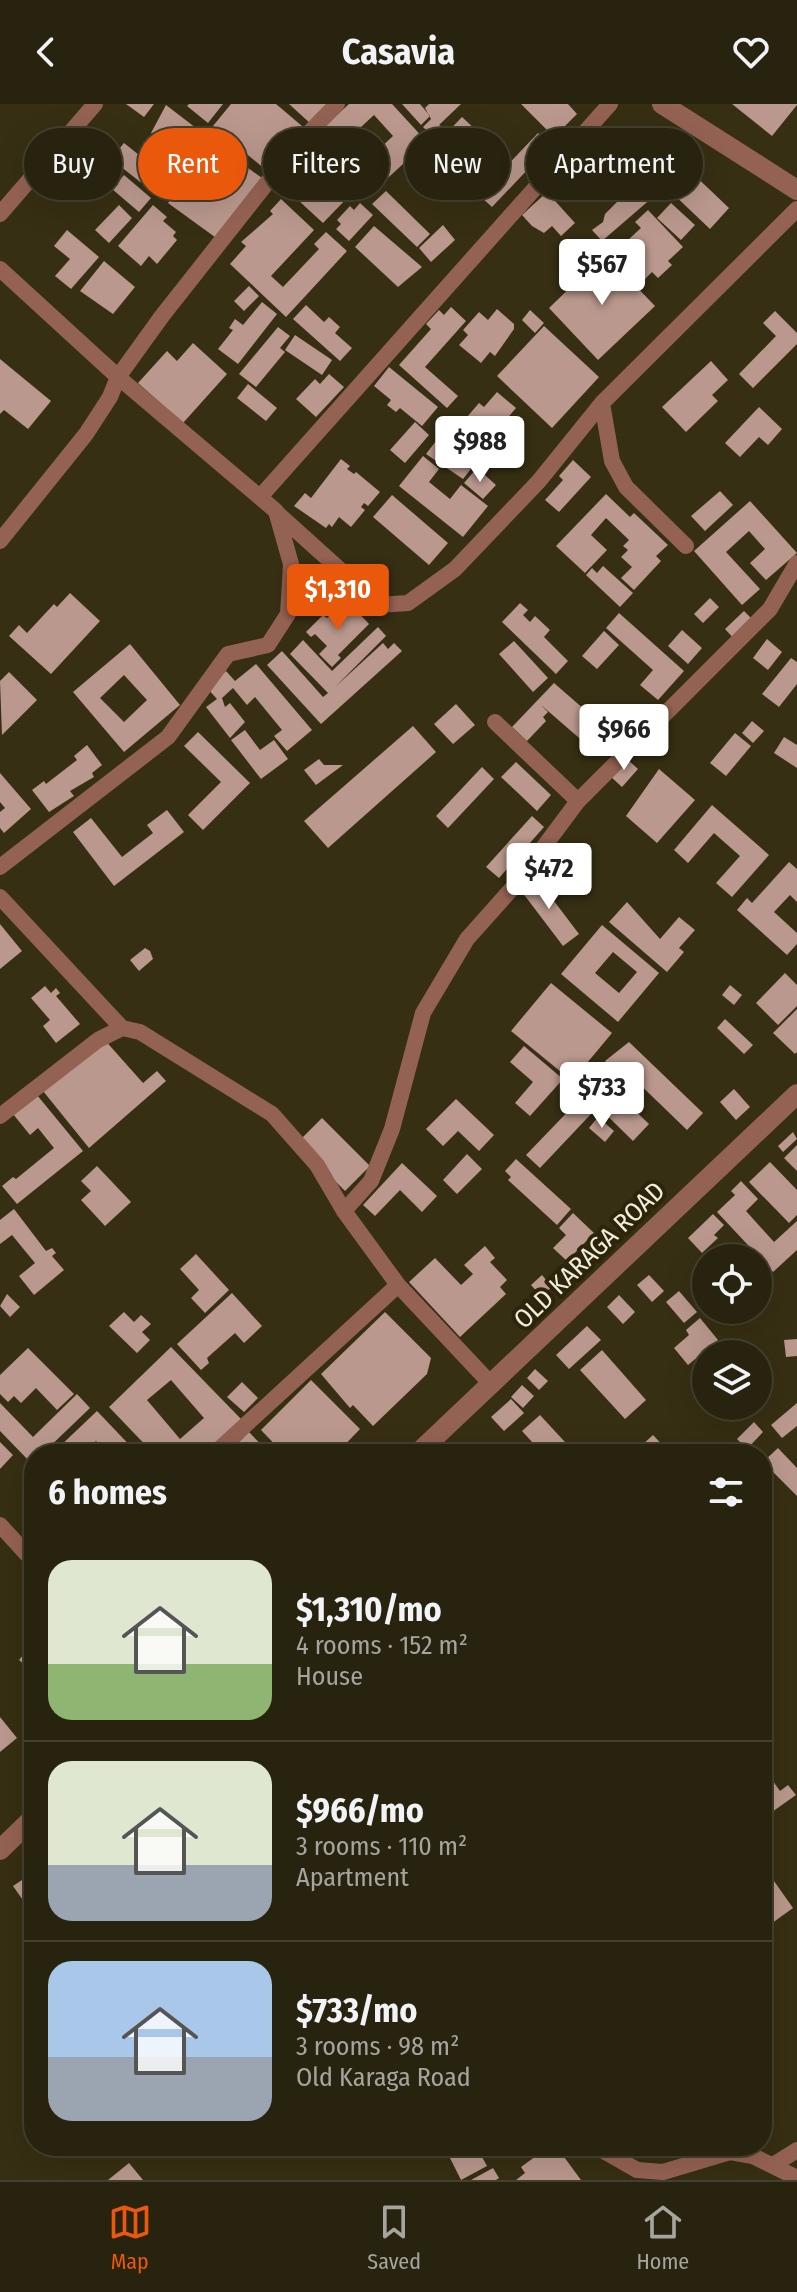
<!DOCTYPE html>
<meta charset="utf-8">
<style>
body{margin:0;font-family:"Fira Sans Condensed",sans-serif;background:#342f1c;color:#f1f3f6;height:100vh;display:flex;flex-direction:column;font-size:30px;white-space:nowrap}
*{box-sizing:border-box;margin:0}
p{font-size:26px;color:#a5a49e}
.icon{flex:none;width:44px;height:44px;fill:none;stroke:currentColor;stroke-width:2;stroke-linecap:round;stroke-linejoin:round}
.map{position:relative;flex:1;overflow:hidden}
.side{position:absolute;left:24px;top:1340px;width:748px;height:712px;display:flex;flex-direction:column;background:#28230e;border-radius:32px;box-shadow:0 8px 32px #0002,0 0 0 2px #44402e}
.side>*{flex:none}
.hud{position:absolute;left:24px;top:24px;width:750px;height:72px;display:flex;gap:16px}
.controls{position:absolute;left:692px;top:1140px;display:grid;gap:16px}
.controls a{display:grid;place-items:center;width:80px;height:80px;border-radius:50%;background:#28230e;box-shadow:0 8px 32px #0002,0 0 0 2px #44402e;font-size:40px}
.price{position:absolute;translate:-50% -68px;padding:0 18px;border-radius:8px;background:#fff;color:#222;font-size:26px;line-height:52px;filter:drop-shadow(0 2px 4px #0008)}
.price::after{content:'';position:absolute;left:50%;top:48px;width:24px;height:18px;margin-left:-12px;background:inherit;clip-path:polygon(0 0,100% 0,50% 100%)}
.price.active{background:#ea580c;color:#fff}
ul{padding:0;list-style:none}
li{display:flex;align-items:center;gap:24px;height:200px;padding:0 24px}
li+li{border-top:2px solid #44402e}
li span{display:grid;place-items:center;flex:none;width:224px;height:160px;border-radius:24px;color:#555}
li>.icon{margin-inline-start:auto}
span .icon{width:96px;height:96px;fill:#fffc;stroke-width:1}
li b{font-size:34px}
h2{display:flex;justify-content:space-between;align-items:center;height:96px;padding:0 24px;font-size:34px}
.tag{padding:0 28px;border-radius:36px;background:#28230e;box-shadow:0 8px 32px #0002,0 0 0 2px #44402e;font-size:28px;line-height:72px}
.tag.active{background:#ea580c;color:#fff}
header{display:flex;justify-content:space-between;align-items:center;height:104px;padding:0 24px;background:#28230e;font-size:36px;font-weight:700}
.tab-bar{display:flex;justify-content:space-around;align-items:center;height:112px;border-top:2px solid #44402e;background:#28230e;font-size:22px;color:#a5a49e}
.tab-bar a{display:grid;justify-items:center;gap:4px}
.tab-bar .active{color:#ea580c}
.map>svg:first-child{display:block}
.building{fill:#ba988d;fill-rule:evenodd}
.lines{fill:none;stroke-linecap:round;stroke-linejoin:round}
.minor{stroke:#946253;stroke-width:16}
.tertiary{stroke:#946253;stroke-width:20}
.labels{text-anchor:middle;stroke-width:8;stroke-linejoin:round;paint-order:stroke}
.street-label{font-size:26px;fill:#f2eedd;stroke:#2c2509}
</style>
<header><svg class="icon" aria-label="back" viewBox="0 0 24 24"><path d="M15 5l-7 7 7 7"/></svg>Casavia<svg class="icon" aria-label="heart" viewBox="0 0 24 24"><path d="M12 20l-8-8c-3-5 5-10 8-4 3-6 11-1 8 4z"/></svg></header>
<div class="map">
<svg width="797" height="2076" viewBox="0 0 797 2076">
<rect width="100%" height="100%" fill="#362f13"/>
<path class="building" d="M126,0h28l-10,13z
M189,0h34l-15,19 -21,-17z
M231,0h45l26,22 -36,44 -53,-44z
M289,0h40l-18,20z
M349,0h43l35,38 -61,56 -18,-20 45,-42 -19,-21 -26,24 17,18 -20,18 -33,-37z
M402,0h18l10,12 -9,9z
M429,0h32l-22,21 4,2 -9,10 -11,-10 8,-8 -6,-11z
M521,0h47l9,10 -23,23z
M732,0h65v1l-25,31z
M166,1l34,26 -47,61 -42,-33 13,-16 20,16 16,-19 -9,-7z
M462,13l15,14 -11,11 11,11 -4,4 22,21 43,-45 13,12 -59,62 -36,-33 7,-7 -25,-25z
M212,38l50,36 -43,62 -51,-37z
M103,52l19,17 -13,15 -19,-17z
M688,65l41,39 -19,21 -41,-39z
M326,66l26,23 -29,30 -25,-23 10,-11 -6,-6 11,-12 7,6z
M638,67l22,20 -58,50 -10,-11 11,-8 2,-8 20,-20 -5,-3z
M124,71l27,23 -12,14 -27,-23z
M386,87l44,43 -13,13 -45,-43z
M547,88l28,31 -14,13 -9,-10 -8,7 -12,-7 -10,-11z
M281,95l33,31 -43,46 12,11 36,-38 -5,-5 12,-12 21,19 -61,66 -56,-53 16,-18 -5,-4 32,-28 -3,-3z
M360,99l13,12 -24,26 -13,-12 5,-5 -4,-4 13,-14 4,4z
M671,99l24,22 -14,15 -24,-22z
M119,101l13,13 -23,25 -14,-13z
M153,101l14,12 -4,4 13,11 -3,4 4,4 -20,24 -8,-8 -8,10 -23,-20z
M648,106l35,37 -15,14 4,4 -14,13 -6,-6 -8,8 -28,-29 25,-23 -6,-6z
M443,121l12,15 -24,22 -12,-14z
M374,122l48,41 -24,20 -43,-40z
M67,126l32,27 -28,32 -16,-13 15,-17 -16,-13z
M605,150l50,52 -57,54 -49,-52z
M104,157l31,26 -22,27 -33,-23z
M249,182l10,10 -15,15 -10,-10z
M262,198l15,12 -39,50 -20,-15 15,-19 -4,-2 6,-9 8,6z
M306,201l18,17 5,-5 11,10 -5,6 17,15 -12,13 -47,-42z
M451,203l15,14 -41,46 33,29 -11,12 -48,-43 32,-36 -5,-5 13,-14 5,5z
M497,205l17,15v5l-19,27 -5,-4 -9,11 -22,-18 9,-10 -5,-5 16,-18 9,8z
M530,206l14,13 -9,10 -13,-13z
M775,207l22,22v11l-44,44 -14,-14 37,-38 -13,-13z
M544,222l55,51 -47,51 -55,-52z
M278,223l12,9 -10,12 5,4 -29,35 -17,-13z
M295,231l37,25 -10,15 -37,-25z
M193,239l34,31 -44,49 -45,-40 29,-32 10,10z
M0,255l51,42 -23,28 -24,-19 -4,4z
M711,257l17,19 -16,15 6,6 -32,31 -24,-25z
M389,263l49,40 -16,19 -22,-18 -4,4 -9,-7 4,-5 -17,-14z
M329,270l15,13 -28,30 -20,-18 19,-20 5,5z
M248,280l29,24 -11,13 -29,-23z
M497,288l19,16 -15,18 5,4 -8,11 -11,-5 -17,20 -17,-13 19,-22 -5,-4 12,-14 5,4z
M759,303l23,22 -14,16 -9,-8 -19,20 -15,-14z
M415,318l14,13 -24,28 -15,-13z
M439,333l35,28 -11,14 -37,-25z
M423,352l16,13 -10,13 21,17 11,-14 27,21 -25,31 -64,-51z
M341,355l9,7 -3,3 7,5 2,-2 24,20 -12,14 -4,-3 -3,4 4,3 -14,17 -12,-10 -7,10 -3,-3 -3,4 -32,-22 11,-13 6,5z
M573,356l18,17 -32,35 -14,-12 18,-20 -4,-4z
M477,364l19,17 -13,14 -19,-16z
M720,387l13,14 -28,26 -14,-15z
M606,390l24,23 4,-4 34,32 -12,11 5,5 -27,29 -13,-12 11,-11 -11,-10 7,-7 -5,-4 6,-6 -23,-22 -15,17 16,15 -22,23 -29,-27z
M392,391l56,48 -19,22 -56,-48z
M750,397l47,52 -31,27 -16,-17 15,-14 -16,-18 -23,21 34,37 -18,16 -48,-54z
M603,462l30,27 -13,14 -34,-32 6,-7 5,5z
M70,489l30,28 -49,53 -42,-38 10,-11 8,8 27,-29 3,3z
M710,494l9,9 -16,16 -9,-9z
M520,499l8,7 -5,5 7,7 5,-6 15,14 -6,7 24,24 -12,13 -54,-52z
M351,501l18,19 -31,31 3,3 -9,9 -13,-13 8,-8 -12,-12 -4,3 -5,-5 17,-17 4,3 8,-8 5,6z
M744,507l11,11 -19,19 -11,-12z
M619,509l65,58 -26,29 -18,-15 13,-15 -47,-42z
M378,523l8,9 -51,51 48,-44 5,6 6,-6 8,8 -81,73 -54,-59 15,-14 41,46 5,-4 -38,-39 13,-14 29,31z
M682,526l20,18 -14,16 -20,-18z
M604,527l15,14 -22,24 -15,-13z
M767,535l15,13 -14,18 -15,-12z
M514,537l34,37 -15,14 -34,-38z
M130,540l50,61 -56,47 -51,-60zM124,571l23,25 -23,22 -24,-24z
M791,554l6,4v22l-18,23 -17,-13z
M256,560l56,66 -25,21 -13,-15 8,-6 -27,-33 -8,8 -14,-17 -11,10 3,9 5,-4 15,19 -15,16 -24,-31 11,-8 -10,-11 19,-17 9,10z
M9,568l28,28 -35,35 -2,-54z
M554,579l62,54 -16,19 -59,-51 7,7 -5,5 3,4 -19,20 -15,-14z
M456,600l19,21 -22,19 -19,-20z
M752,617l12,10 -11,12 -11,-10z
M413,622l23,26 -108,96 -24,-27z
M245,626l15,20 14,-10 14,19 -27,20 -30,-39z
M198,628l52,51 -47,47 -15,-15 33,-33 -37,-36z
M735,629l16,13 -25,30 -16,-13z
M784,633l13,8v23l-23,-15z
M87,641l15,20 -10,8 2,4 -24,14 4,5 -25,16 -17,-22 12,-9 2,3 31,-24 -3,-4z
M626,654l12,11 -16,18 -12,-11z
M319,655l5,6h19l-27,20 -12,-15z
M516,658l35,33 -14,16 -36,-34z
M482,663l12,12 -46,49 -12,-12z
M659,665l36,31 -38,43 -31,-27z
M0,669l31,36 -27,24 -4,-5v-16l5,-4 -5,-6z
M712,701l57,50 -37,42 -16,-14 24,-27 -26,-23 -26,30 -14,-13z
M167,706l17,22 -70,54 -41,-54 18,-14 31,39 31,-24 -6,-8z
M532,712l12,11 -45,51 -13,-11z
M789,758l8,7v33l-7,-7 -16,17 23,21v11l-10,11 -50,-45 10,-12 5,5z
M535,772l44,58 -16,12 -44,-58z
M627,798l33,37 19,-22 16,13 -16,18 5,4 -17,20 -58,-50z
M0,820l22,27 -22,18z
M602,821l57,48 -41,49 -57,-48zM613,848l24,20 -18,21 -24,-20z
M145,844l5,3 3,8 -14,12 -9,-11z
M785,869l12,12v21l-19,19 -22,-22z
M551,879l61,50 -40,48 -61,-50z
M730,881l12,10 -8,10 -12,-10z
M45,882l6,7 5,-5 4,5 -4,3 24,28 -24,19 -13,-17 7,-6 -19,-22z
M797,905v43l-2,2 -22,-21z
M725,915l28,26 -9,9 -27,-26z
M103,934l40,45 14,-12 9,10 -77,67 -50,-62z
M629,938l74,71 -16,17 -59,-57 -16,16 37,35 -16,17 -54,-53 11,-12 3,3 15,-15 -3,-3z
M524,942l39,33 -33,37 -15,-13 18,-21 -23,-20z
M734,985l16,18 -14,13 -16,-18z
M37,991l46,56 -66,53 -15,-18 11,-9 3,2 38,-31 -16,-20 -8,7 -17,-21z
M456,995l38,36 -15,16 -21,-20 -15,15 -17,-17z
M578,997l13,13 -51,54 -14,-13z
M598,1013l16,14 -9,11 -16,-14z
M322,1014l48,48 -25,25 -48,-48z
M793,1028l4,7 -14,13 -5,-6z
M797,1041v26l-13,-13z
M467,1050l15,15 -25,25 -14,-14z
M516,1055l55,50 -14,16 -49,-45 3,-3 -6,-6z
M770,1058l27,28v25l-8,8 -40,-41z
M402,1059l35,33 -15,16 -22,-22 -25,26 -12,-11z
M97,1062l34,36 -26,24 -24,-26 10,-9 -10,-10z
M741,1077l17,18 -12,12 28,31 23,-21v29l-24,22 -56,-60 18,-17 -4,-4z
M14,1105l32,42 6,-3 4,5 -4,3 12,14 -30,25 -15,-19 16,-13 -23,-28 -12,9v-24z
M573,1109l21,20 -27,28 -14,-13 13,-13 -7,-7z
M713,1110l11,11 -10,10 4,3 -16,15 -14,-15z
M485,1142l10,12 -5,4 17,18 -7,7 6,7 -46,43 -51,-55 26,-24 26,27 12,-11 -9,-9z
M196,1150l33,36 -24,23 -14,-15 8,-8 -19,-21z
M542,1171l10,12 -11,9 -10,-11z
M649,1171l15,16 -12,11 -15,-17z
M679,1187l18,21 -13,11 -18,-21z
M232,1189l30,33 -18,17 -9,-10 -28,25 2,5 -8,7 -24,-26z
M7,1190l13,13 -10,10 -10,-11z
M619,1191l16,17 -12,12 -16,-17z
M719,1206h32l-18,16z
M124,1208l10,10 7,-7 10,9 -9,8 8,8 -13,13 -28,-27z
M385,1208l46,46 -4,16 -54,52 -20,-21 -3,3 -29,-34z
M700,1214l18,22 -30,25 -14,-17 15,-13 -3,-5z
M587,1222l14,14 -32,29 -13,-14z
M797,1235v17l-11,1 -2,-17z
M171,1243l70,72 -36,35h-51l-45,-47zM171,1276l33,38 -24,21 -33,-39z
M28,1244l46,46 -17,16 -21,-22 -15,15 -7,-7 -6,6 -8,-8v-19z
M602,1246l44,50 -21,19 -45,-49z
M535,1265l13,12 -9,9 -12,-12z
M311,1276l49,49 -24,25h-52l-23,-24z
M242,1278l16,16 -14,14 -17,-15z
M522,1281l12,11 -11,12 -12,-11z
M77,1290l13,14 -48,46h-8l-2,10 -32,-33v-28l33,34z
M511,1295l13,14 -20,18 -13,-14z
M797,1299v23l-15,12 -11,-13z
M97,1307l41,43h-30l-12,-13 -14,13h-22l-4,-4z
M540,1311l36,39h-33l-21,-23z
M754,1318l9,10 -16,17 -10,-10z
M249,1328l21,22h-43z
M653,1331l18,19h-39z
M0,1338l13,13 -13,14z
M778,1344l19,20v28l-34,-34z
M34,1538v31l-15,-13z
M0,1613l17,21 -17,14z
M765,1666l15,21 8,-6 8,10 -34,24z
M762,1760l31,44 -25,18 -6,-9z
M34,1768v44l-21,-30z
M453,2042h23l11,20 -26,14 -15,-30z
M547,2044l6,7 6,-5 22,30h-65l9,-7 -4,-6z
M129,2059l14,17h-35z
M493,2064l6,10 -3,2h-25z"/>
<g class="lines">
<path class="minor" d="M0,110l95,-110
M0,165l118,108 158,134 15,53 -1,19 -2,31 -20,31 -40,9 -60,83 -168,130
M602,299l10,58 14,26 60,59
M260,393l350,-393
M276,408l103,93 29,-2 47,-34 84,-88 63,-78 195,-194
M0,437l86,-107 24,-37 8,-20 44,-61 134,-170 41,-42
M495,618l83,79
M0,793l122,131
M0,1012l98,-76 24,-12 18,4 132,82 45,51 27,46 54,74 93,99
M344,1107l27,-30 21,-52 31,-116 44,-74 49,-55 62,-83 192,-192 27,-46
M214,1350l184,-169
M0,1421l34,37
M595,2042l42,24 26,2 67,-20 23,4 44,22
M773,2061l24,-15"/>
<path class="tertiary" d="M662,0l135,86
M417,1350l380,-360
M0,1746l34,-33"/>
</g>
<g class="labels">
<g class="street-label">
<text transform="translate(589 1151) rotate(-44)" y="9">OLD KARAGA ROAD</text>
</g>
</g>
</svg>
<div class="controls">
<a><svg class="icon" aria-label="locate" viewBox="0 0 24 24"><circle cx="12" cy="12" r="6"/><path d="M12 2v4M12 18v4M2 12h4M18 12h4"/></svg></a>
<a><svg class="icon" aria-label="layers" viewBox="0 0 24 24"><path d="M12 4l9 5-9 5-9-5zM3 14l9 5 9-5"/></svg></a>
</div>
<b class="price" style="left:602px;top:203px">$567</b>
<b class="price" style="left:480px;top:380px">$988</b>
<b class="price active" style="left:338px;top:528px">$1,310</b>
<b class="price" style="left:624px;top:668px">$966</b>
<b class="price" style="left:549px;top:807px">$472</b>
<b class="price" style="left:602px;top:1026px">$733</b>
<div class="hud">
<a class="tag">Buy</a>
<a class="tag active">Rent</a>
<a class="tag">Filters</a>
<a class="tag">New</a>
<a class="tag">Apartment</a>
</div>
<section class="side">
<h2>6 homes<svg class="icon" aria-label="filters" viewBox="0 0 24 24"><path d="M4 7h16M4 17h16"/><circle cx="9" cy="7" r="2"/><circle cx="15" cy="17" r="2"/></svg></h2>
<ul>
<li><span style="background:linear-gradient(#dfe7d0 65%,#8fb573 0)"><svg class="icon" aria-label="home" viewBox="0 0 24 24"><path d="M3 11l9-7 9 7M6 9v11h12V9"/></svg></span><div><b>$1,310/mo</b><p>4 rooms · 152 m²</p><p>House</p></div></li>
<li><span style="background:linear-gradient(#dfe7d0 65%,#9aa5b1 0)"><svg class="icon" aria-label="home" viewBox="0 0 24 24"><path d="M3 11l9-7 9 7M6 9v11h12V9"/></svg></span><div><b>$966/mo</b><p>3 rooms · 110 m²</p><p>Apartment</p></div></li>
<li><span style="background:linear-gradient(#a9c7e8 60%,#9aa5b1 0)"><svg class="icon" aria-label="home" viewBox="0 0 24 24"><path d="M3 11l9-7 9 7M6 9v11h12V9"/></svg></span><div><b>$733/mo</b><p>3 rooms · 98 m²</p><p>Old Karaga Road</p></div></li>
</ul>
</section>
</div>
<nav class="tab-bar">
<a class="active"><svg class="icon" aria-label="map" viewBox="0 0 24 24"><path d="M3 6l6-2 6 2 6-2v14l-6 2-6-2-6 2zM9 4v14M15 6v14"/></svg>Map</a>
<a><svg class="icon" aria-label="saved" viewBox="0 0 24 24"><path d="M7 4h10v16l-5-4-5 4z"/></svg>Saved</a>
<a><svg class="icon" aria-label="home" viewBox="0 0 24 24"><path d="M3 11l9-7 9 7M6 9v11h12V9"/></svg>Home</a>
</nav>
